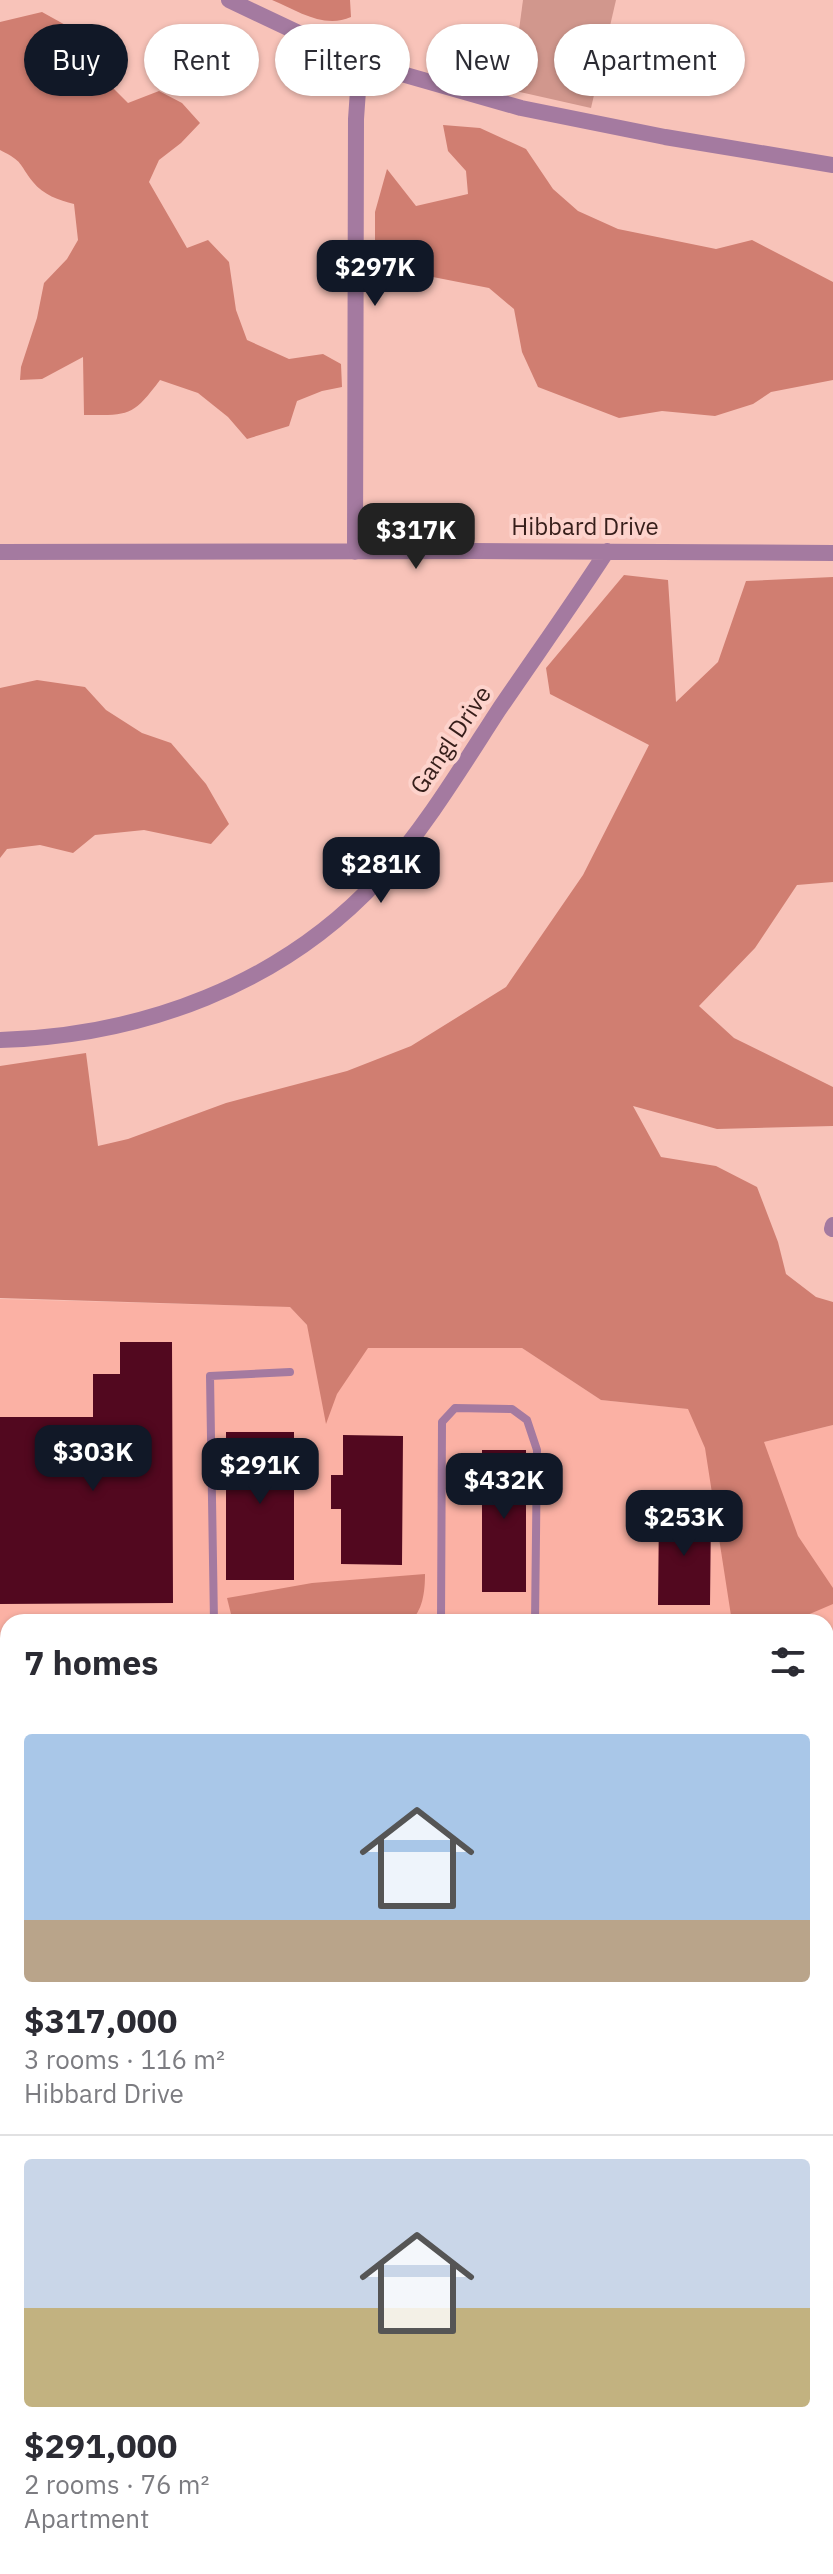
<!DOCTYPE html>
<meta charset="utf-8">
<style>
body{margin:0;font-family:"IBM Plex Sans",sans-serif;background:#f7f7f7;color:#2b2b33;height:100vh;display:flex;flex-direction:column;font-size:30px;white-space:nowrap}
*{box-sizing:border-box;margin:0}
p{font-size:26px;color:#7c7c81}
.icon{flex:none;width:44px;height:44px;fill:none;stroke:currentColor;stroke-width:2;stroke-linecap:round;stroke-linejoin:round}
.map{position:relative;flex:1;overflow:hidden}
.panel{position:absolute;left:0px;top:1614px;width:834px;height:960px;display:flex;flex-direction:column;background:#fff;border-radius:24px 24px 0 0;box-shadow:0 2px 6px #0004}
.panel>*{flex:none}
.hud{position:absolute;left:24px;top:24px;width:786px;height:72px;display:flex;gap:16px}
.price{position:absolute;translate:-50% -68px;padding:0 18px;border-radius:16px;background:#111827;color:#fff;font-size:26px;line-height:52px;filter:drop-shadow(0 2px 4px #0008)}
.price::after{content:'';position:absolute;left:50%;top:48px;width:24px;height:18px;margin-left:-12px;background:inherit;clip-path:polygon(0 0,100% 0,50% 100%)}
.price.on{background:#222;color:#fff}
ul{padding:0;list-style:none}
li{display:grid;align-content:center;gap:16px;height:424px;padding:0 24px}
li+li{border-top:2px solid #e1e1e2}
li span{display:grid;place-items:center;height:248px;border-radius:8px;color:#555}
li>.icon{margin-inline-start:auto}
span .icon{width:144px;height:144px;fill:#fffc;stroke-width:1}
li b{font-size:34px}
h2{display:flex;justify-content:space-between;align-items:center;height:96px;padding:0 24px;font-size:34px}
.chip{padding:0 28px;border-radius:36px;background:#fff;box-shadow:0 2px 6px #0004;font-size:28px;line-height:72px}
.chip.on{background:#111827;color:#fff}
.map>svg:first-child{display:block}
.built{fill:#fbb1a4}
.green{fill:#d1978d}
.forest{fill:#d07e71}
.building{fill:#52081f}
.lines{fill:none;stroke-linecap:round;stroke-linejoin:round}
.service{stroke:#a47aa0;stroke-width:8}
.minor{stroke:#a47aa0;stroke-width:16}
.tertiary{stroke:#a47aa0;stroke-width:20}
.labels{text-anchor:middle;stroke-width:8;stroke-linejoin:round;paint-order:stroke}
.street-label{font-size:24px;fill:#361e1a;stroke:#fdd3cc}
</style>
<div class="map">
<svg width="833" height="2574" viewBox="0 0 833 2574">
<rect width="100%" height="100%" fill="#f8c3b9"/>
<path class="built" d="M0,1299l290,8 17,18 60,23h155l79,52 88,9 75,33 69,-17v829h-7v-632h-818v636h-8z"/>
<path class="green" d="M523,0h93l-25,108 -80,-18z"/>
<path class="forest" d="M272,0h78l1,17c-27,12 -53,-6 -79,-17z
M42,12l27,15 24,26 13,28 22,22 31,-12 23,12 18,20 -19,20 -22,17 -10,22 38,66 21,-8 21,22 7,48 11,30 42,19 34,-5 18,10 1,23 -20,4 -25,10 -8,25 -42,13 -19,-22 -30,-24 -38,-13c-28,37 -30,35 -76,35l-1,-58 -41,22 -22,1 1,-13 16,-49 7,-35 23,-24 11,-19 -4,-36c-15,-4 -31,-9 -41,-22 -15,-19 -9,-20 -33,-32v-128z
M443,125l37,3 46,21 27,40 25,22 40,18 98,20 36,-9 81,42v98l-62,12 -18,12 -38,12 -53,-5 -43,7 -81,-31 -16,-35 -8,-43 -25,-21 -97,-19 -17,-21v-36l12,-43 29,37 52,-12 -2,-23 -18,-20z
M624,575l44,5 8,122 42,-40 28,-81 87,-4v305l-36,3 -42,63 -56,58 35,32 99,49v39l-116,3 -84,-23 28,51 55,9 41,21 21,55 8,32 30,23 17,5v123l-69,17 34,94 35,52v16l-42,18h-59l-27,-174 -17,-39 -87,-9 -79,-52h-154l-31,46 -11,30 -19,-99 -17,-18 -290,-9v-232l86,-13 12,93 30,-7 98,-36 121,-32 64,-25 95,-59 77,-112 66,-130 -99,-51 -4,-26z
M37,680l48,7 21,23 36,23 29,10 35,41 23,40 -18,20 -67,-14 -49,5 -22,18 -33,-8 -33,4 -7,9v-170z
M425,1574c0,17 -2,38 -16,48h-176l-6,-24 85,-15z
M826,2254h7v226l-7,5z
M0,2258h8v308h773v8h-781z"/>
<path class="building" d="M120,1342h52l1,261 -173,1v-187h93v-43h27z
M226,1432h68v148h-68z
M343,1435l60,1 -1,129 -61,-1v-55h-10v-34h12z
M482,1450h44v142h-44z
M659,1511h52l-1,94h-52z"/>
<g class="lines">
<path class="service" d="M214,1622l-4,-246 80,-4
M441,1622l1,-200 13,-14 57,1 15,11 10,30 -2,172
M0,1987h8"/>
<path class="minor" d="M229,0l131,62 161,46 144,29 168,28
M0,552l471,-1 362,2
M355,552l1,-433 4,-57
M0,1040c142,-4 281,-55 379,-161 46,-51 82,-111 119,-168 36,-53 74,-106 109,-160
M832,1229l1,-4"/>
<path class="tertiary" d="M826,1669h7
M0,1671h8"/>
</g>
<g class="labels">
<g class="street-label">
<text x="585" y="535">Hibbard Drive</text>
<text transform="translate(451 740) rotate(-56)" y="8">Gangl Drive</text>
</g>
</g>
</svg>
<b class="price" style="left:375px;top:308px">$297K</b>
<b class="price on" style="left:416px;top:571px">$317K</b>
<b class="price" style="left:381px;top:905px">$281K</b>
<b class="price" style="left:93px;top:1493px">$303K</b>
<b class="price" style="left:260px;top:1506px">$291K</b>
<b class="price" style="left:504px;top:1521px">$432K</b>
<b class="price" style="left:684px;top:1558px">$253K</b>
<div class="hud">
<a class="chip on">Buy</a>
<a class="chip">Rent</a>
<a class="chip">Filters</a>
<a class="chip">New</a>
<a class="chip">Apartment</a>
</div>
<section class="panel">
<h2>7 homes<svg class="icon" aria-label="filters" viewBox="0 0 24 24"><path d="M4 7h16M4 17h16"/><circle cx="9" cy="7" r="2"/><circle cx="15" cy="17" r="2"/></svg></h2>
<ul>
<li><span style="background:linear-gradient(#a9c7e8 75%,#b9a48a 0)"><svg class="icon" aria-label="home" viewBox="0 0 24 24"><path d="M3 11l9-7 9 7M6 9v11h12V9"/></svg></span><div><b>$317,000</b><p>3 rooms · 116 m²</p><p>Hibbard Drive</p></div></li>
<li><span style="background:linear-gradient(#c9d6e8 60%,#c2b280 0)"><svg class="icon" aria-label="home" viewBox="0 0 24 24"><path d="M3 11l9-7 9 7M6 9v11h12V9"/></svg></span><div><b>$291,000</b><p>2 rooms · 76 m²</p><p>Apartment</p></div></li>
</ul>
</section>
</div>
